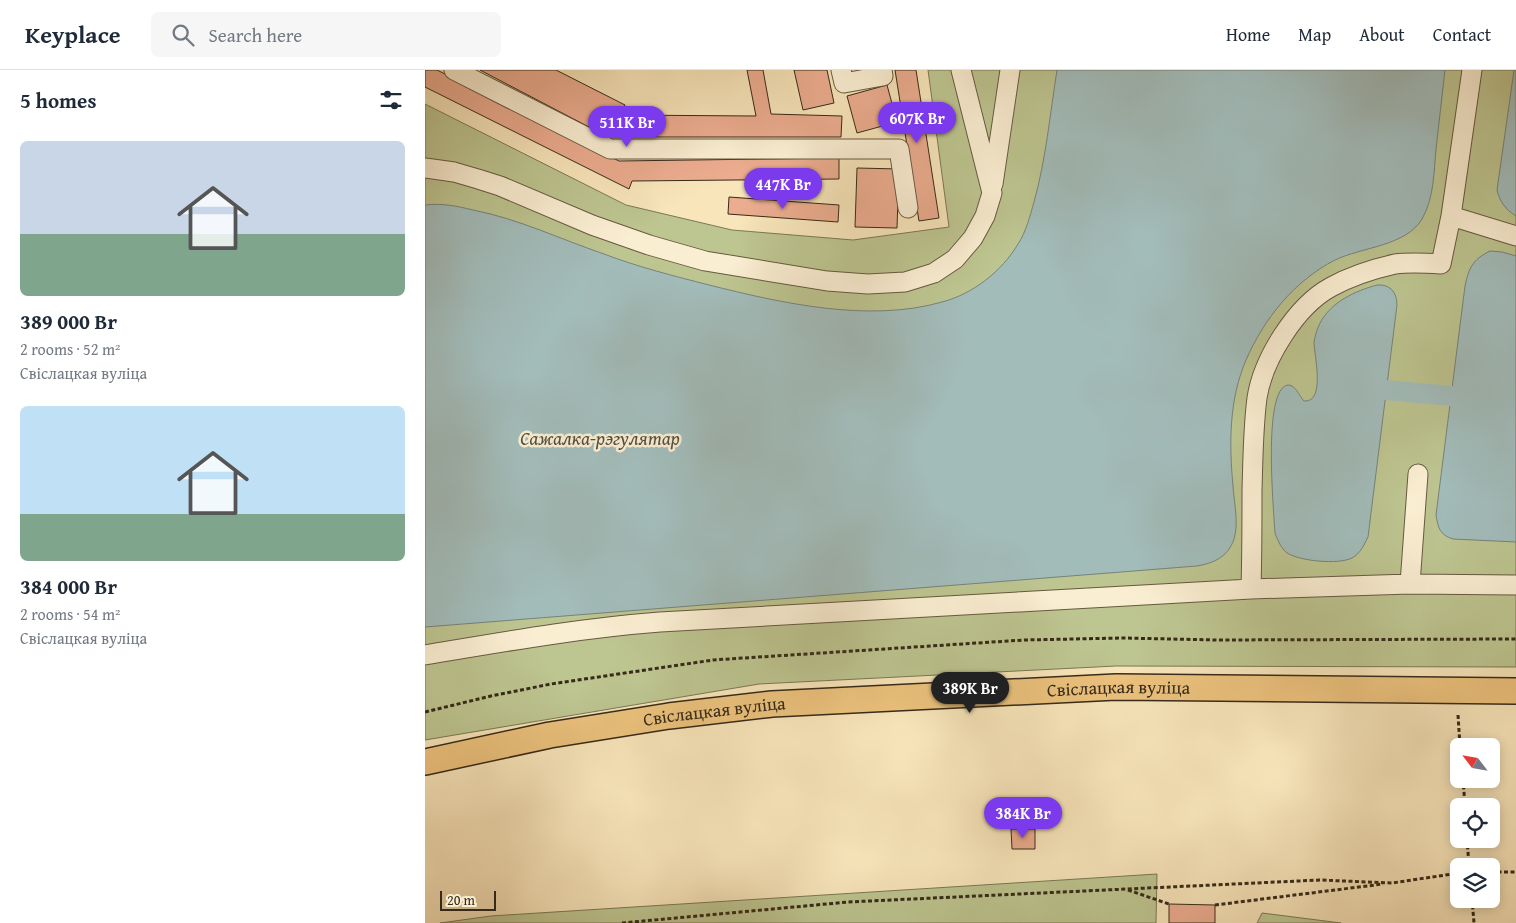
<!DOCTYPE html>
<meta charset="utf-8">
<style>
body{margin:0;font-family:"Gentium Book Plus",serif;background:#f6f6f7;color:#1f2937;height:100vh;display:flex;flex-direction:column;font-size:19px;white-space:nowrap}
*{box-sizing:border-box;margin:0}
p{font-size:16px;color:#747a83}
.icon{flex:none;width:28px;height:28px;fill:none;stroke:currentColor;stroke-width:2;stroke-linecap:round;stroke-linejoin:round}
.map{position:relative;flex:1;overflow:hidden}
.drawer{display:flex;flex-direction:column;background:#fff;width:425px}
.drawer>*{flex:none}
.needle{width:32px;rotate:301deg}
.fabs{position:absolute;left:1025px;top:668px;display:grid;gap:10px}
.fabs a{display:grid;place-items:center;width:50px;height:50px;border-radius:8px;background:#fff;box-shadow:0 2px 12px #0003;font-size:25px}
.scale{position:absolute;left:15px;bottom:12px;width:56px;box-sizing:border-box;padding-left:5px;border:2px solid #362a19;border-top:0;font-size:14px;line-height:18px;white-space:nowrap;color:#362a19;-webkit-text-stroke:4px #faeed2;paint-order:stroke}
.price{position:absolute;translate:-50% -42px;padding:0 11px;border-radius:18px;background:#7c3aed;color:#fff;font-size:16px;line-height:32px;filter:drop-shadow(0 1px 2px #0008)}
.price::after{content:'';position:absolute;left:50%;top:30px;width:15px;height:11px;margin-left:-8px;background:inherit;clip-path:polygon(0 0,100% 0,50% 100%)}
.price.current{background:#222;color:#fff}
ul{padding:0;list-style:none}
li{display:grid;align-content:center;gap:10px;height:265px;padding:0 20px}
li span{display:grid;place-items:center;height:155px;border-radius:8px;color:#555}
li>.icon{margin-inline-start:auto}
span .icon{width:90px;height:90px;fill:#fffc;stroke-width:1}
li b{font-size:21px}
h2{display:flex;justify-content:space-between;align-items:center;height:60px;padding:0 20px;font-size:21px}
header{display:flex;align-items:center;gap:30px;box-sizing:border-box;height:70px;padding:0 25px;background:#fff;border-bottom:1px solid #e0e1e3}
header strong{font-size:24px}
nav{display:flex;gap:28px;margin-inline-start:auto;font-size:18px}
.search{width:350px;height:45px;background:#f6f6f7;display:flex;align-items:center;gap:12px;box-sizing:border-box;padding:0 18px;border-radius:8px;color:#747a83;font-size:19px}
main{display:flex;flex:1;min-height:0}
.map>svg:first-child{display:block}
.green{fill:#bdc590;stroke:#7a7854}
.water{fill:#a2bcba;stroke:#77827a}
.lines{fill:none;stroke-linecap:round;stroke-linejoin:round}
.canal{stroke:#a2bcba;stroke-width:20}
.building{fill:#ebac8f;stroke:#362a19}
.minor-casing{stroke:#665941;stroke-width:21}
.major-casing{stroke:#362a19;stroke-width:28}
.path{stroke:#362a19;stroke-width:3;stroke-dasharray:4 2.5;stroke-linecap:butt}
.minor{stroke:#faeed2;stroke-width:19}
.major{stroke:#ecc27d;stroke-width:25}
.labels{text-anchor:middle;stroke-width:5;stroke-linejoin:round;paint-order:stroke}
.street-label{font-size:18px;fill:#362a19;stroke:#faeed2}
.water-label{font-size:19px;font-style:italic;fill:#514e41;stroke:#faeed2}
</style>
<header>
<strong>Keyplace</strong>
<div class="search"><svg class="icon" aria-label="search" viewBox="0 0 24 24"><circle cx="10" cy="10" r="6"/><path d="M15 15l6 6"/></svg>Search here</div>
<nav><a>Home</a><a>Map</a><a>About</a><a>Contact</a></nav>
</header>
<main>
<section class="drawer">
<h2>5 homes<svg class="icon" aria-label="filters" viewBox="0 0 24 24"><path d="M4 7h16M4 17h16"/><circle cx="9" cy="7" r="2"/><circle cx="15" cy="17" r="2"/></svg></h2>
<ul>
<li><span style="background:linear-gradient(#c9d6e8 60%,#7fa58c 0)"><svg class="icon" aria-label="home" viewBox="0 0 24 24"><path d="M3 11l9-7 9 7M6 9v11h12V9"/></svg></span><div><b>389 000 Br</b><p>2 rooms · 52 m²</p><p>Свіслацкая вуліца</p></div></li>
<li><span style="background:linear-gradient(#bfe0f5 70%,#7fa58c 0)"><svg class="icon" aria-label="home" viewBox="0 0 24 24"><path d="M3 11l9-7 9 7M6 9v11h12V9"/></svg></span><div><b>384 000 Br</b><p>2 rooms · 54 m²</p><p>Свіслацкая вуліца</p></div></li>
</ul>
</section>
<div class="map">
<svg width="1091" height="853" viewBox="0 0 1091 853">
<rect width="100%" height="100%" fill="#f8e5ba"/>
<filter id="stains"><feTurbulence type="fractalNoise" baseFrequency=".004" numOctaves="4"/><feColorMatrix values="0 0 0 0 .2 0 0 0 0 .09 0 0 0 0 .02 0 0 0 .5 -.17"/></filter>
<radialGradient id="worn" r=".72"><stop offset=".6" stop-color="#630" stop-opacity="0"/><stop offset="1" stop-color="#630" stop-opacity=".3"/></radialGradient>
<path class="green" d="M503,0h588v597l-400,-1 -357,18 -334,56v-636l201,101 106,25 121,10 96,-13z
M732,804l-1,49h-716l51,-7z
M837,843l79,10h-84z"/>
<path class="water" d="M632,0h388c-3,26 -6,53 -9,79 -2,23 -2,49 -14,70 -16,27 -60,28 -87,41 -41,21 -71,59 -89,100 -17,40 -17,83 -13,126 1,17 6,37 1,53 -6,18 -20,24 -37,27l-772,61v-422c17,-2 32,1 48,5 46,9 87,29 131,44 34,13 70,22 105,31 72,18 160,38 233,17 31,-8 60,-31 76,-58 8,-12 12,-28 16,-42 12,-43 16,-88 23,-132z
M1089,0h2v146c-11,-7 -16,-14 -19,-26z
M1065,181l12,1 14,4v286l-63,-3c-13,-4 -15,-11 -17,-24l29,-229c4,-18 7,-26 25,-35z
M952,215c13,-1 20,7 20,20l-29,232c-4,8 -8,17 -16,21 -14,7 -52,3 -65,-5 -6,-5 -9,-12 -12,-20 -1,-20 -13,-145 13,-148 8,0 11,11 16,16 22,2 10,-47 10,-59 1,-6 3,-13 6,-19 11,-21 35,-32 57,-38z"/>
<g class="lines">
<path class="canal" d="M960,320l67,6"/>
</g>
<path class="building" d="M0,0h12l182,91 220,-3v21l-207,2 -3,8 -204,-102z
M55,0h76l69,35 -6,10 137,1 -9,-46h16l8,44 71,2 -1,21h-233z
M369,0h33l7,33 -31,7z
M470,0h21l23,148 -20,3z
M462,15l10,37 -40,11 -10,-37z
M432,98l42,1 -2,59 -42,-1z
M304,127l110,8 -1,17 -110,-8z
M586,759h24v20h-23z
M744,834l46,1v18h-46z"/>
<g class="lines">
<defs>
<path id="minor" d="M29,0l156,79h289l9,59
M416,0l3,13 39,-7 -1,-6
M0,98l29,4 24,7 22,7 92,39 57,20 56,16 122,20 41,3 37,-2 29,-9 21,-14 18,-21 12,-22 7,-23 -31,-123
M568,114l17,-114
M1026,146l65,20
M985,514l8,-110
M826,519c1,-33 1,-66 1,-99 1,-31 1,-61 5,-92 6,-39 39,-92 74,-111 20,-11 42,-18 64,-23 15,-2 31,-1 46,0l10,-48 21,-146
M0,585c78,-13 156,-27 235,-33l591,-33 159,-5 106,1"/>
<g id="major">
<path id="s1" d="M0,692l125,-27 119,-19 103,-12 344,-17 400,4"/>
</g>
</defs>
<use href="#minor" class="minor-casing"/>
<use href="#major" class="major-casing"/>
<path class="path" d="M0,642l66,-16 60,-12 162,-24 311,-20 99,-2 95,2 298,-1
M1033,645l2,31
M1038,709l2,27
M1042,769l2,27
M1066,802h25
M703,820l41,14
M1047,829l2,24
M790,835l168,-21
M197,853l226,-21 472,-22 72,3 67,-10"/>
<use href="#minor" class="minor"/>
<use href="#major" class="major"/>
</g>
<g class="labels">
<g class="street-label">
<text dy="6" stroke="none"><textPath href="#s1" startOffset="699">Свіслацкая вуліца</textPath></text>
<text dy="6" stroke="none"><textPath href="#s1" startOffset="294">Свіслацкая вуліца</textPath></text>
</g>
<g class="water-label">
<text x="175" y="375">Сажалка-рэгулятар</text>
</g>
</g>
<rect width="100%" height="100%" filter="url(#stains)"/>
<rect width="100%" height="100%" fill="url(#worn)"/>
</svg>
<div class="fabs">
<a><svg class="needle" viewBox="-14 -14 28 28"><path d="M0-13l5 13h-10z" fill="#e53935"/><path d="M0 13l5-13h-10z" fill="#747a83"/></svg></a>
<a><svg class="icon" aria-label="locate" viewBox="0 0 24 24"><circle cx="12" cy="12" r="6"/><path d="M12 2v4M12 18v4M2 12h4M18 12h4"/></svg></a>
<a><svg class="icon" aria-label="layers" viewBox="0 0 24 24"><path d="M12 4l9 5-9 5-9-5zM3 14l9 5 9-5"/></svg></a>
</div>
<div class="scale">20 m</div>
<b class="price" style="left:492px;top:74px">607K Br</b>
<b class="price" style="left:202px;top:78px">511K Br</b>
<b class="price" style="left:358px;top:140px">447K Br</b>
<b class="price current" style="left:545px;top:644px">389K Br</b>
<b class="price" style="left:598px;top:769px">384K Br</b>
</div>
</main>
